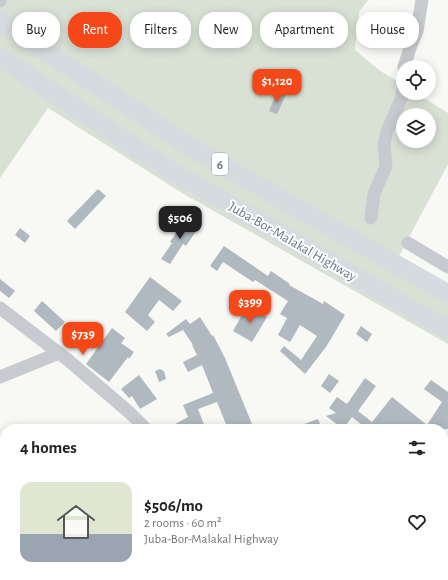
<!DOCTYPE html>
<meta charset="utf-8">
<style>
body{margin:0;font-family:"Alegreya Sans",sans-serif;background:#f2f2f2;color:#222;height:100vh;display:flex;flex-direction:column;font-size:15px;white-space:nowrap}
*{box-sizing:border-box;margin:0}
p{font-size:13px;color:#767676}
.icon{flex:none;width:22px;height:22px;fill:none;stroke:currentColor;stroke-width:2;stroke-linecap:round;stroke-linejoin:round}
.map{position:relative;flex:1;overflow:hidden}
.side{position:absolute;left:0px;top:424px;width:448px;height:156px;display:flex;flex-direction:column;background:#fff;border-radius:16px 16px 0 0;box-shadow:0 2px 10px #0003}
.side>*{flex:none}
.guide{position:absolute;left:12px;top:12px;width:424px;height:36px;display:flex;gap:8px}
.tools{position:absolute;left:396px;top:60px;display:grid;gap:8px}
.tools a{display:grid;place-items:center;width:40px;height:40px;border-radius:50%;background:#fff;box-shadow:0 2px 10px #0003;font-size:20px}
.price{position:absolute;translate:-50% -34px;padding:0 9px;border-radius:8px;background:#f54717;color:#fff;font-size:13px;line-height:26px;filter:drop-shadow(0 1px 2px #0008)}
.price::after{content:'';position:absolute;left:50%;top:24px;width:12px;height:9px;margin-left:-6px;background:inherit;clip-path:polygon(0 0,100% 0,50% 100%)}
.price.on{background:#222;color:#fff}
ul{padding:0;list-style:none}
li{display:flex;align-items:center;gap:12px;height:100px;padding:0 20px}
li+li{border-top:1px solid #e0e0e0}
li span{display:grid;place-items:center;flex:none;width:112px;height:80px;border-radius:12px;color:#555}
li>.icon{margin-inline-start:auto}
span .icon{width:48px;height:48px;fill:#fffc;stroke-width:1}
li b{font-size:17px}
h2{display:flex;justify-content:space-between;align-items:center;height:48px;padding:0 20px;font-size:17px}
.chip{padding:0 14px;border-radius:16px;background:#fff;box-shadow:0 2px 10px #0003;font-size:14px;line-height:36px}
.chip.on{background:#f54717;color:#fff}
.map>svg:first-child{display:block}
.green{fill:#d9e1d5;fill-rule:evenodd}
.building{fill:#b0b9bf}
.lines{fill:none;stroke-linecap:round;stroke-linejoin:round}
.minor{stroke:#c7cbcf;stroke-width:13}
.highway{stroke:#d6dbdf;stroke-width:19}
.labels{text-anchor:middle;stroke-width:4;stroke-linejoin:round;paint-order:stroke}
.shield{fill:#fff;stroke:#92a1ac;stroke-width:1}
.shield-label{font-size:13px;font-weight:bold;fill:#647989}
.street-label{font-size:14px;fill:#647989;stroke:#fff}
</style>
<div class="map">
<svg width="448" height="580" viewBox="0 0 448 580">
<rect width="100%" height="100%" fill="#f8f8f5"/>
<path class="green" d="M0,0h368l-9,12 -4,38 24,20 24,15v8h13l32,20v51l-49,92 49,28v60l-266,-151 -134,-85 -48,70zM403,115h26v26h-26z"/>
<path class="building" d="M277,92l9,3 -9,19 -8,-3z
M98,189l8,7 -31,33 -8,-8z
M185,219l13,9 -12,18 -3,-2 -13,20 -9,-5 11,-16 -2,-1z
M20,228l10,8 -5,7 -10,-8z
M224,246l44,30 3,-5 19,13 -1,1 34,19 1,-3 21,14 -19,32 -21,27 -25,-23 4,-5 17,14 16,-24 -17,-11 -10,17 -12,-7 9,-17 -7,-4 8,-13 -33,-21 -2,2 -30,-20 -6,9 -7,-5z
M150,277l32,24 -9,10 -14,-11 -11,15 7,7 -8,9 -22,-19z
M0,279l15,12 -6,7 -9,-7z
M42,301l23,21 -9,9 -22,-20z
M247,306l20,11 -15,25 -19,-11z
M200,317l12,19 1,-1 12,23 29,71h-26l-11,-27 -19,7 7,18 -6,2h-33l22,-12 -5,-12 30,-12 -11,-28 -14,7 -5,-10 14,-7 -5,-10h1l-10,-15 -14,7 -3,-3 20,-15 4,5z
M361,326l11,8 -5,8 -11,-8z
M112,328l13,10 -4,5 13,9 -5,7 -1,-2 -19,25 -23,-18z
M160,369l4,2 2,8 -7,3 -4,-11z
M329,374l10,7 -9,12 -9,-7z
M139,375l18,24 -17,10 -8,-13 -3,2 -8,-9z
M365,378l11,8 -18,25 14,11 20,-25 35,28 15,-23 -18,-13 7,-9 17,12v37h-81l-15,-12 -9,12 -17,-13 10,-3 -7,-5 8,-11 10,7z
M318,419l4,10h-29v-1z"/>
<g class="lines">
<path class="minor" d="M0,1v-1
M404,67l7,-22 6,-14 5,-31
M371,218l3,-24 12,-28 -2,-21 3,-14 15,-34 1,-11
M408,243l40,24
M0,308l68,52 62,53 16,16
M0,377l59,-24
M443,482l5,-2
M0,531l5,10
M18,575l1,5
M360,575l1,5
M108,580l12,-5
M150,580l1,-5"/>
<path class="highway" d="M0,21l190,126 258,147
M0,57l161,108 287,165"/>
</g>
<g class="labels">
<rect class="shield" x="212" y="153" width="16" height="22" rx="3"/>
<g class="shield-label">
<text x="220" y="169">6</text>
</g>
<g class="street-label">
<text transform="translate(293 241) rotate(30)" y="5">Juba-Bor-Malakal Highway</text>
</g>
</g>
</svg>
<div class="tools">
<a><svg class="icon" aria-label="locate" viewBox="0 0 24 24"><circle cx="12" cy="12" r="6"/><path d="M12 2v4M12 18v4M2 12h4M18 12h4"/></svg></a>
<a><svg class="icon" aria-label="layers" viewBox="0 0 24 24"><path d="M12 4l9 5-9 5-9-5zM3 14l9 5 9-5"/></svg></a>
</div>
<b class="price" style="left:277px;top:103px">$1,120</b>
<b class="price on" style="left:180px;top:240px">$506</b>
<b class="price" style="left:250px;top:324px">$399</b>
<b class="price" style="left:83px;top:356px">$739</b>
<div class="guide">
<a class="chip">Buy</a>
<a class="chip on">Rent</a>
<a class="chip">Filters</a>
<a class="chip">New</a>
<a class="chip">Apartment</a>
<a class="chip">House</a>
</div>
<section class="side">
<h2>4 homes<svg class="icon" aria-label="filters" viewBox="0 0 24 24"><path d="M4 7h16M4 17h16"/><circle cx="9" cy="7" r="2"/><circle cx="15" cy="17" r="2"/></svg></h2>
<ul>
<li><span style="background:linear-gradient(#dfe7d0 65%,#9aa5b1 0)"><svg class="icon" aria-label="home" viewBox="0 0 24 24"><path d="M3 11l9-7 9 7M6 9v11h12V9"/></svg></span><div><b>$506/mo</b><p>2 rooms · 60 m²</p><p>Juba-Bor-Malakal Highway</p></div><svg class="icon" aria-label="heart" viewBox="0 0 24 24"><path d="M12 20l-8-8c-3-5 5-10 8-4 3-6 11-1 8 4z"/></svg></li>
</ul>
</section>
</div>
